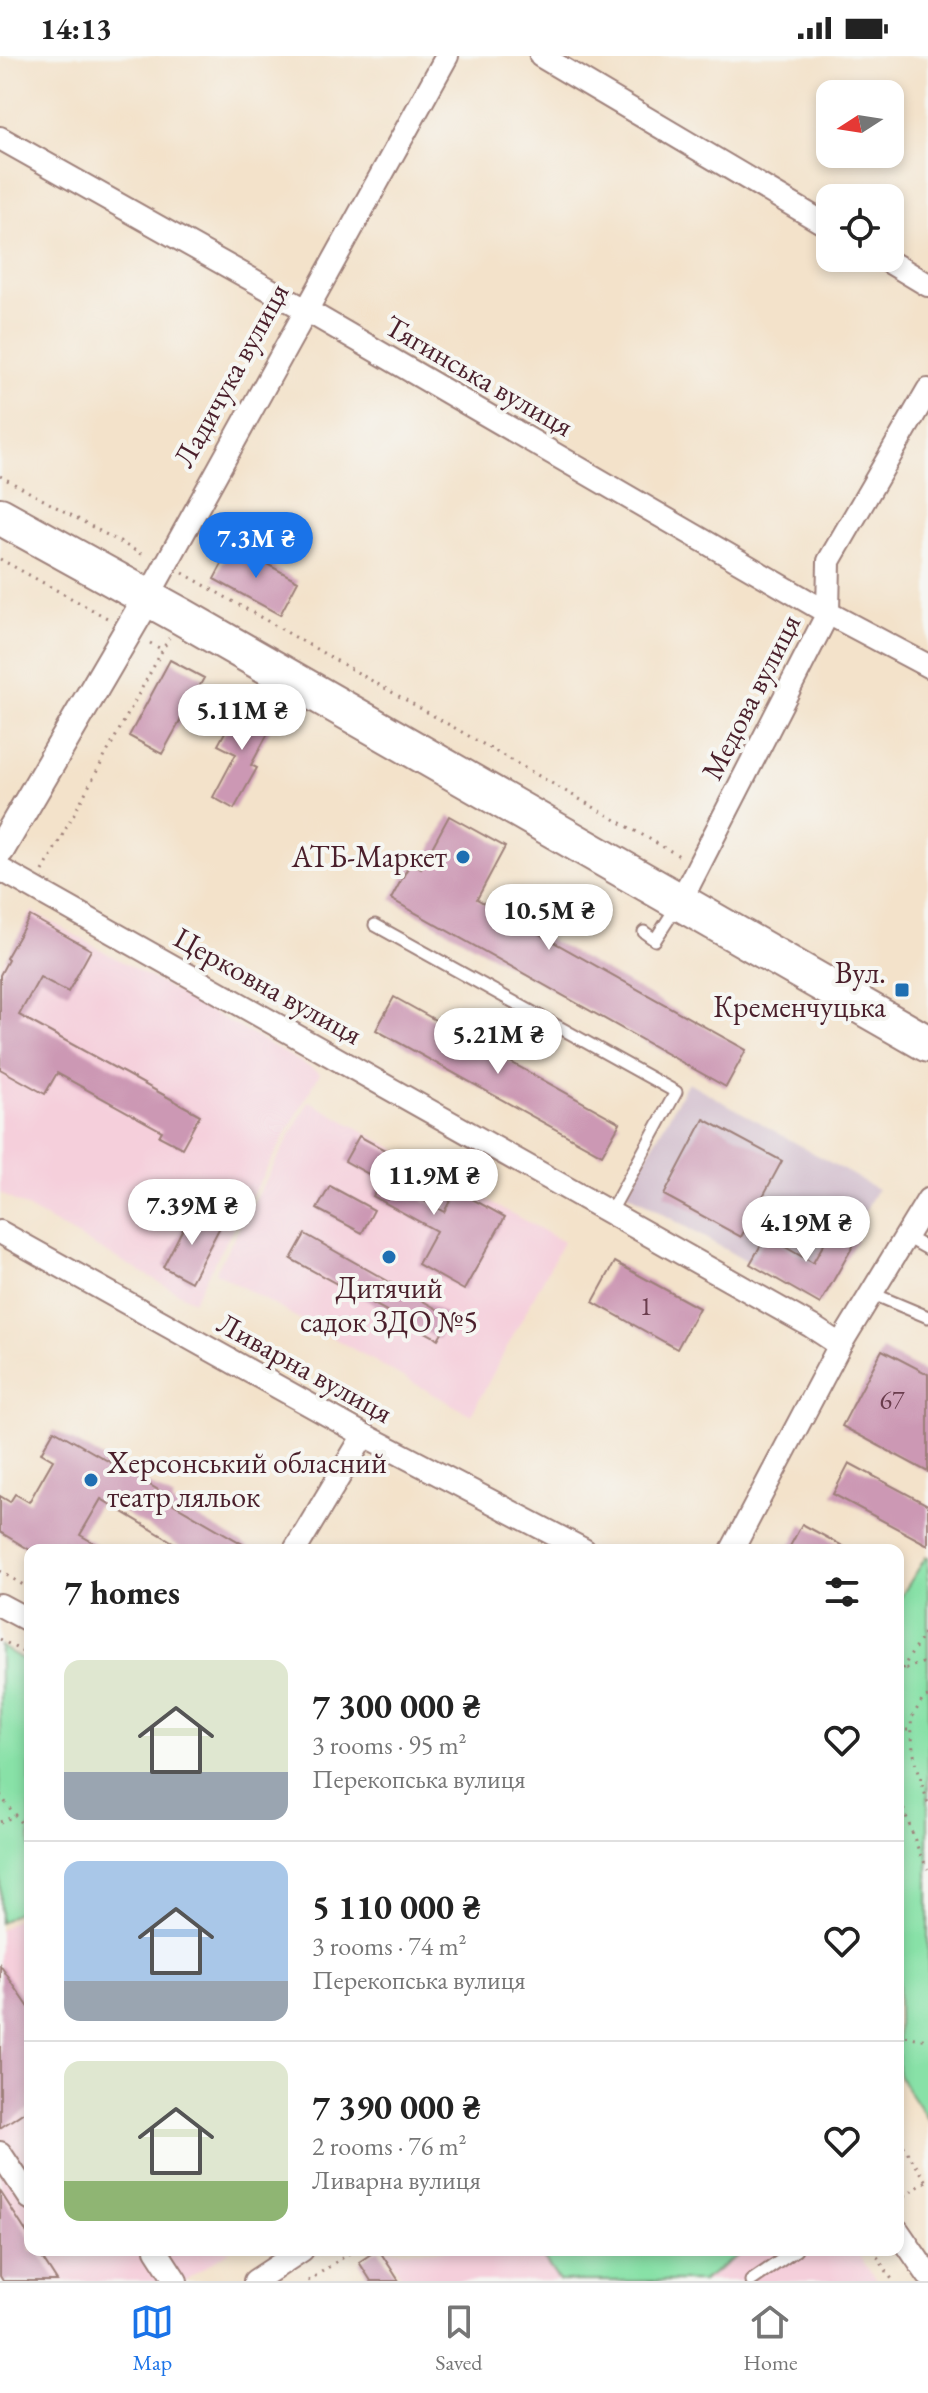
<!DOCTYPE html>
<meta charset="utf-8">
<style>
body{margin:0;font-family:"EB Garamond",serif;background:#f2f2f2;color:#222;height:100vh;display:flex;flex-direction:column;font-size:30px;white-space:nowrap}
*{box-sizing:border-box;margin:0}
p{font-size:26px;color:#767676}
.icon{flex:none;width:44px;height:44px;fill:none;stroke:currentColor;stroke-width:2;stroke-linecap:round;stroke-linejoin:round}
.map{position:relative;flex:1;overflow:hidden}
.details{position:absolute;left:24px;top:1488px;width:880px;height:712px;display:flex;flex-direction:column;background:#fff;border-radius:16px;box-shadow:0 4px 12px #0003}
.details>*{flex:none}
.needle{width:52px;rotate:258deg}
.tools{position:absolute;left:816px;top:24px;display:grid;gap:16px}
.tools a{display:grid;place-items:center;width:88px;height:88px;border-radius:16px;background:#fff;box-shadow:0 4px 12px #0003;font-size:40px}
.price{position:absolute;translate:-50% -68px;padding:0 18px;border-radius:28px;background:#fff;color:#222;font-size:26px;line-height:52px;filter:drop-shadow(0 2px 4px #0008)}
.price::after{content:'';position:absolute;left:50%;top:48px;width:24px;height:18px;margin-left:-12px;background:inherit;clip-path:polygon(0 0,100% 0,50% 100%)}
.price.current{background:#1a73e8;color:#fff}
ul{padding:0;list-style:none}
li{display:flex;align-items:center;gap:24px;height:200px;padding:0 40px}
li+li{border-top:2px solid #e0e0e0}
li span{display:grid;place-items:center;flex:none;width:224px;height:160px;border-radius:16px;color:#555}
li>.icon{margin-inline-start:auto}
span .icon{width:96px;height:96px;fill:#fffc;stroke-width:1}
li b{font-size:34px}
h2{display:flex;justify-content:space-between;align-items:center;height:96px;padding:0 40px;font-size:34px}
.status{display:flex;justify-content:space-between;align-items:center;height:56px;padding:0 40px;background:#fff;direction:ltr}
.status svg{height:22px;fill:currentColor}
.tabs{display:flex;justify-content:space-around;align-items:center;height:112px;border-top:2px solid #e0e0e0;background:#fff;font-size:22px;color:#767676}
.tabs a{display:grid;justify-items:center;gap:4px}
.tabs .current{color:#1a73e8}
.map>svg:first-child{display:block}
.built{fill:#f5cfdb}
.industrial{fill:#d1bdcc}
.green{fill:#88e1a7;stroke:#698069;stroke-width:2}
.building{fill:#cc98b4}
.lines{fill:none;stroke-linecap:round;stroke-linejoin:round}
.service-casing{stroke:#9e807a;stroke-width:15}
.minor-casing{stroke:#9e807a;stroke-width:26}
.tertiary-casing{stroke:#9e807a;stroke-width:32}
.primary-casing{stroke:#9e807a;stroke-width:40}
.path{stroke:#9e807a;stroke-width:3;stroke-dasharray:2 6;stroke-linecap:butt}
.service{stroke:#fff;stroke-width:11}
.minor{stroke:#fff;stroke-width:22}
.tertiary{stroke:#fff;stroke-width:28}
.primary{stroke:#fff;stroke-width:36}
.poi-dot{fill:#1f6fb2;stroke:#f6f6f2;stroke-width:3}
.labels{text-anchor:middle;stroke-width:8;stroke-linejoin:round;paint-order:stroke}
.number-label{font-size:26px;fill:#6a3d4d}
.street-label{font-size:30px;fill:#4a1f2b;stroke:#f6f6f2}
.poi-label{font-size:30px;fill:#4a1f2b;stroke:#f6f6f2;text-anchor:end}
</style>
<div class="status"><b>14:13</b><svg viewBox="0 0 49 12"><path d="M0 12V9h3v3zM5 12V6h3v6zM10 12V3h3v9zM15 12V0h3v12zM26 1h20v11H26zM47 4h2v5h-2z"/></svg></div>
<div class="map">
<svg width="928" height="2225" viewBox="0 0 928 2225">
<rect width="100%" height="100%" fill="#f6f6f2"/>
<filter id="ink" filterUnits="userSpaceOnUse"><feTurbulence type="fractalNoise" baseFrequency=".0125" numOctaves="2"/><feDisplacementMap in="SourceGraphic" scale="16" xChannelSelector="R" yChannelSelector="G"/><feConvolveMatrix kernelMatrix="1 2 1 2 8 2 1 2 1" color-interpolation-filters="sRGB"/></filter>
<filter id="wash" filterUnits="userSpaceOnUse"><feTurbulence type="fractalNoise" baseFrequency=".006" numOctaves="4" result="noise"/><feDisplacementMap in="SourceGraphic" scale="32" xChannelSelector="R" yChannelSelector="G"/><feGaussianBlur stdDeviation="1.8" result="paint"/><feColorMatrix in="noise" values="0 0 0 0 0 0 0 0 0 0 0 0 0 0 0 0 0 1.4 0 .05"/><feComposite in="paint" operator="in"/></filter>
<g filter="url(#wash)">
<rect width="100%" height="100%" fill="#f3e2ca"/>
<path class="built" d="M32,855l288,162 -127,228 -193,-108v-225z
M309,1045l254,141 -92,173 -256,-143z
M30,1854v340h201l-47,31h-184v-351z
M383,2194h472l22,31h-472z"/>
<path class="industrial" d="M688,1026l189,107 -61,112 -190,-108z"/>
<path class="green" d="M926,1501h2v563l-30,-45v-474z
M0,1590l30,18v239l-30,20z
M538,2194h208l-44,31h-143z"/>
<g id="blocks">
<path class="building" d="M232,489l66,36 -18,34 -66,-36z
M170,604l34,18 -42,76 -33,-18z
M249,649l21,10 2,11 -21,39 6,3 -23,41 -21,-12 23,-43 -18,-9 19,-35z
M449,760l56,31 -28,52 269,151 -20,37 -335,-188 20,-37 10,6z
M30,860l61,34 -23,42 -28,-15 -21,38 181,100 -18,33 -23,-12 3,-5 -105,-58 -12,21 -45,-25v-94l8,-15 -2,-2z
M394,941l226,126 -18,32 -226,-125z
M704,1063l78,42 -41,76 -77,-42z
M359,1080l46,25 -12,22 51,29 12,-22 49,27 -41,73 -46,-26 18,-33 -63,-35 8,-15 -36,-20z
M330,1130l44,24 -12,23 -45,-24z
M192,1155l28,16 -29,55 -28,-15z
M834,1170l23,13 -37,65 -70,-40 16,-28 47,27z
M305,1178l146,83 -13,22 -147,-80z
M615,1206l84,46 -22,41 -84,-47z
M882,1294l46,24v98l-86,-46z
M54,1374l120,69 -2,4 81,47h-67l-85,-51 -21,36 26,15h-76l-30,-18v-36l10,6 5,-8 14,8 24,-42 -12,-7z
M849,1407l79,42v40l-95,-51z
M802,1468l48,26h-62z
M0,1909l30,44v99l-30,20z
M0,2135l30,47v12h7l20,31h-54l-3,-5z
M377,2194h2l20,31h-28l-12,-19z"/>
</g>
</g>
<g filter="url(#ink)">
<use href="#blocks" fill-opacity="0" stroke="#9e807a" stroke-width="2"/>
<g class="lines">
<defs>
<path id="service" d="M375,869l301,167 -66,121
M644,876l11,8 22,-34
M905,1180l23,13
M871,1237l57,24
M751,2225l45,-31"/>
<path id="minor" d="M541,0l289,171
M0,82l306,172 522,303 100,53
M883,202l45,27
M148,541l299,-541
M0,813l811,457 29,19
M680,846l148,-289 1,-52 99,-171
M0,1176l364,203 220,115
M295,1494l69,-115
M732,1494l108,-205 88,-145
M0,1549l30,16
M0,2097l30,45
M898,2175l30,44
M156,2194l20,31
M255,2225l47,-31"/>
<path id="tertiary" d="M0,794l148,-253"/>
<path id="primary" d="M0,460l181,100 747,428"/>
</defs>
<use href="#service" class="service-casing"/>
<use href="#minor" class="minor-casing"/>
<use href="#tertiary" class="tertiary-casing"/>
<use href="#primary" class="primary-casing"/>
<path class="path" d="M0,420l147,81
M0,503l109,60
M183,517l498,284
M150,587l13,7
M43,815l126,-233
M0,1515l30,18
M0,1583l30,17
M902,1613l26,-42
M898,1615l30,-10
M928,1641l-5,2 -12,20 2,32 15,53
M898,1674h12
M898,1738l22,60 8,15
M0,1739l30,40
M0,1766l15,-6
M898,1979l30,5
M898,2083l30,44
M898,2145l30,-21
M873,2194l20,31
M308,2225l46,-31"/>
<use href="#service" class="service"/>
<use href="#minor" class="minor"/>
<use href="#tertiary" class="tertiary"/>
<use href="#primary" class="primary"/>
</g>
</g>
<g class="poi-dot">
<circle cx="463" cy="801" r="8"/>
<rect x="894" y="926" width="16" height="16" rx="4"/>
<circle cx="389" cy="1201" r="8"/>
<circle cx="91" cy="1424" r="8"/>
</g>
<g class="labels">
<g class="number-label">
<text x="646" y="1259">1</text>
<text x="892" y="1353">67</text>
</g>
<g class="street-label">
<text transform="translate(231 319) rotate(-61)" y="10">Ладичука вулиця</text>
<text transform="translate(479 320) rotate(30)" y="10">Тягинська вулиця</text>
<text transform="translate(751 641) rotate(-63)" y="10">Медова вулиця</text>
<text transform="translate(268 930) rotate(29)" y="10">Церковна вулиця</text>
<text transform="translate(305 1312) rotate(29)" y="10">Ливарна вулиця</text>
</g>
<g class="poi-label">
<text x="447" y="811">АТБ-Маркет</text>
<text x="886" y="927">Вул.<tspan x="886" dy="34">Кременчуцька</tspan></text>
<text x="389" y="1242" text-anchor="middle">Дитячий<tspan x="389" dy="34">садок ЗДО №5</tspan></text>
<text x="107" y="1417" text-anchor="start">Херсонський обласний<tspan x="107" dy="34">театр ляльок</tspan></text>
</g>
</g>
</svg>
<div class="tools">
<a><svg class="needle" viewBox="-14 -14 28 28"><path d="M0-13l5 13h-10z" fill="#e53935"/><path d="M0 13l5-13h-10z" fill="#767676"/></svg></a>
<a><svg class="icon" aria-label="locate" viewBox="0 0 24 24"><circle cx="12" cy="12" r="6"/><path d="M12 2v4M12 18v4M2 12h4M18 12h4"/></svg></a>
</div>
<b class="price current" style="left:256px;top:524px">7.3M ₴</b>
<b class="price" style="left:242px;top:696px">5.11M ₴</b>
<b class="price" style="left:549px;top:896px">10.5M ₴</b>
<b class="price" style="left:498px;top:1020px">5.21M ₴</b>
<b class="price" style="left:434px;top:1161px">11.9M ₴</b>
<b class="price" style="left:192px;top:1191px">7.39M ₴</b>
<b class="price" style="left:806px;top:1208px">4.19M ₴</b>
<section class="details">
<h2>7 homes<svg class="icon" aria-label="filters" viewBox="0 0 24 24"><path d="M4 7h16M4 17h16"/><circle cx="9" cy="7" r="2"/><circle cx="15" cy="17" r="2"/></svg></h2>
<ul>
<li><span style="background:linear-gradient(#dfe7d0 70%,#9aa5b1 0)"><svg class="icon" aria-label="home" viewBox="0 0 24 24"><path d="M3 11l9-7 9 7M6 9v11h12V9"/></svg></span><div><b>7 300 000 ₴</b><p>3 rooms · 95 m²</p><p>Перекопська вулиця</p></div><svg class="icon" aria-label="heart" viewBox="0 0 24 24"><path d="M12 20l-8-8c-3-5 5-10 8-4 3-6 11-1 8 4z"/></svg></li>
<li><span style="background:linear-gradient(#a9c7e8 75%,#9aa5b1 0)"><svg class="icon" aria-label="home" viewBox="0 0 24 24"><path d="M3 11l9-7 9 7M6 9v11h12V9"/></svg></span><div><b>5 110 000 ₴</b><p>3 rooms · 74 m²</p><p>Перекопська вулиця</p></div><svg class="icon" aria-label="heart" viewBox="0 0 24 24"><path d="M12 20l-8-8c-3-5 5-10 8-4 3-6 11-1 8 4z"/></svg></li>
<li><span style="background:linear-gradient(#dfe7d0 75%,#8fb573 0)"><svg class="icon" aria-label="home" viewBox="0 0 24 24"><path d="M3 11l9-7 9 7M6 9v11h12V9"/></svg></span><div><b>7 390 000 ₴</b><p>2 rooms · 76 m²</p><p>Ливарна вулиця</p></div><svg class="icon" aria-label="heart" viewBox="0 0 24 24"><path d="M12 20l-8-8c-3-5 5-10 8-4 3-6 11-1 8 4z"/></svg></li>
</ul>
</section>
</div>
<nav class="tabs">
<a class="current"><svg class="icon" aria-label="map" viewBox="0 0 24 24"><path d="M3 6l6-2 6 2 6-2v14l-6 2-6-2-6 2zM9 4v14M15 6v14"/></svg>Map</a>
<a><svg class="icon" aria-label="saved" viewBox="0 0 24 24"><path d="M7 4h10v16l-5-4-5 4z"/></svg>Saved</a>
<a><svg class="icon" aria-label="home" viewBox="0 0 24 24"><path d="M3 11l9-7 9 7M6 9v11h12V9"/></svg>Home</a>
</nav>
